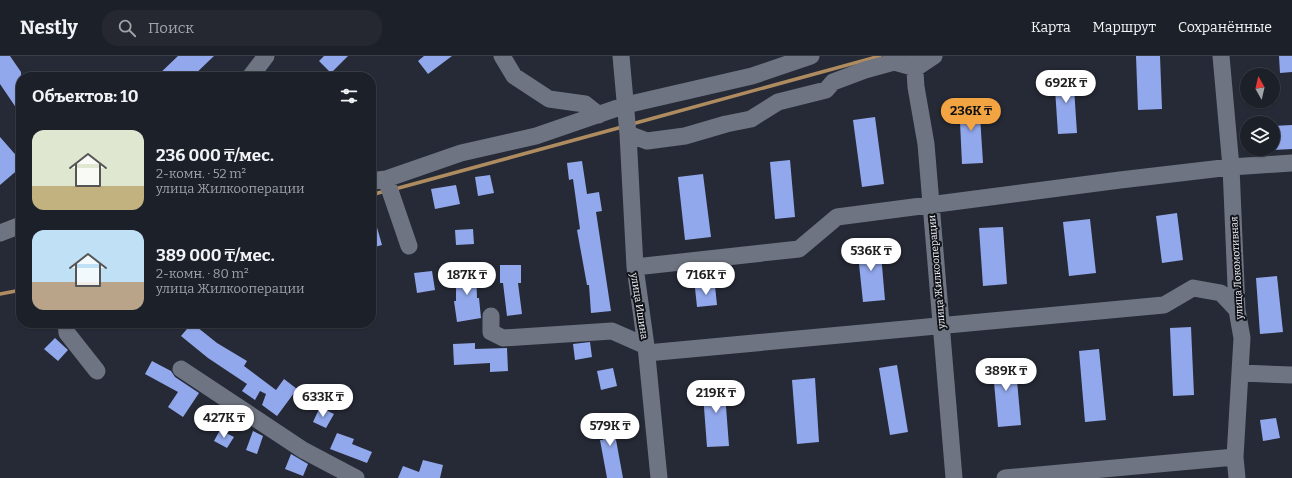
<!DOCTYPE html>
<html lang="ru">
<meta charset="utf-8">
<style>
body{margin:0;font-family:Bitter,serif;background:#252830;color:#f1f3f6;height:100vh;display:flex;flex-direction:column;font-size:15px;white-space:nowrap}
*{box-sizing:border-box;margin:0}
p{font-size:13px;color:#a0a3a8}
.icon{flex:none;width:22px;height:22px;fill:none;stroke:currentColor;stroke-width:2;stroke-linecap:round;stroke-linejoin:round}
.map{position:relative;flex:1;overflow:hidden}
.side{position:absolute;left:16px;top:16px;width:360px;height:256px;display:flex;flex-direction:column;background:#1c2028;border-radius:16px;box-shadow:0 1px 3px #0004,0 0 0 1px #3a3e45}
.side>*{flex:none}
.needle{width:26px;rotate:352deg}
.tools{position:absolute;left:1240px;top:12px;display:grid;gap:8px}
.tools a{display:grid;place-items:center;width:40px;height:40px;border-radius:50%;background:#1c2028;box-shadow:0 1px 3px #0004,0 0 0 1px #3a3e45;font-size:20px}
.price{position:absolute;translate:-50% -34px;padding:0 9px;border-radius:14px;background:#fff;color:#222;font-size:13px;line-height:26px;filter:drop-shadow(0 1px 2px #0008)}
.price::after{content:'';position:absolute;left:50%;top:24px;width:12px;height:9px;margin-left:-6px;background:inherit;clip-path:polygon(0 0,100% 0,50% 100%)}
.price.selected{background:#f3a442;color:#111}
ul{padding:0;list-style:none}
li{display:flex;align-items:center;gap:12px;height:100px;padding:0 16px}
li span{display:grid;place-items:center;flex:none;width:112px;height:80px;border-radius:12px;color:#555}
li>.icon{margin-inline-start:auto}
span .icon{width:48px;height:48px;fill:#fffc;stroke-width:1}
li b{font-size:17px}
h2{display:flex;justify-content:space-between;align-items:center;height:48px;padding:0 16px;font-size:17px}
header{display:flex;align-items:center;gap:24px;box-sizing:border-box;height:56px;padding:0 20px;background:#1c2028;border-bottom:1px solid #3a3e45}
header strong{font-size:19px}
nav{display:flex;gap:22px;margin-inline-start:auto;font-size:14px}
.search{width:280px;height:36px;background:#252830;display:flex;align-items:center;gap:10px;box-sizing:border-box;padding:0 14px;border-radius:16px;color:#a0a3a8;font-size:15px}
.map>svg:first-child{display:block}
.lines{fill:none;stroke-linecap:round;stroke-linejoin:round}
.stream{stroke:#af8c60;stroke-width:3.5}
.building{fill:#92a8ec}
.minor{stroke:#6f7482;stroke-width:17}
.labels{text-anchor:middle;stroke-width:4;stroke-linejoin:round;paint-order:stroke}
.street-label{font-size:10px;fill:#f1f4fb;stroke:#111318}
</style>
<header>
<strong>Nestly</strong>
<div class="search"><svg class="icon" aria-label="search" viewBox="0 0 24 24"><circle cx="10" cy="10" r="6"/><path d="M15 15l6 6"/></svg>Поиск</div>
<nav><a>Карта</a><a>Маршрут</a><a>Сохранённые</a></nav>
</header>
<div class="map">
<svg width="1292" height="422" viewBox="0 0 1292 422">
<rect width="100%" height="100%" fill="#262a36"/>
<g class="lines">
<path class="stream" d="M632,68l248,-68
M395,133l227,-62
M371,139l14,-4
M0,238l21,-4"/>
</g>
<path class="building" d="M0,0h10l11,16v43l-21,-31z
M178,0h36l-22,21h-36z
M324,0h24l-17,17 -12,-12z
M424,0h28l-24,18 -10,-13z
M1136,0h24l2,53 -24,1z
M1279,0h13v16l-12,1z
M1073,17l4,60 -19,1 -4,-60z
M979,44l4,63 -21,1 -3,-63z
M875,61l9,67 -22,3 -9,-67z
M1292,69v24l-19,1v-24z
M0,81l21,24v6l-21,18z
M790,104l5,57 -20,2 -5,-57z
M582,105l5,33 12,-2 3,19 -6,1 15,99 -20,2 -2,-28h-2l-10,-55 3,-1 -7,-50 -4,1 -2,-17z
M703,118l8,63 -26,3 -7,-63z
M490,119l4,18 -16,3 -3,-19z
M456,129l4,19 -25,5 -4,-20z
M1177,157l6,47 -21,3 -6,-47z
M374,161l8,28 -11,3v-30z
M1090,163l6,54 -27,3 -6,-54z
M1003,171l4,57 -24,2 -4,-58z
M473,173l1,15 -18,1 -1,-15z
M880,187l5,57 -22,2 -6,-57z
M500,209h21v18h-3l4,31 -15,2 -4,-33h-3z
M456,213h20l1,29h2l2,20 -24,4 -3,-21h2z
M432,215l3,19 -18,3 -3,-20z
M1277,220l6,56 -23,2 -4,-56z
M715,230l2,19 -20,2 -2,-19z
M192,267l25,20 30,18 -3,5 32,24 8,-11 13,10 -20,27 -15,-11 4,-11 -6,-3 -5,9 -13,-9 5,-7 -39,-26 -27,-22z
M1191,271l3,68 -21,1 -3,-68z
M55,282l13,12 -10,11 -14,-12z
M590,286l2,15 -17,3 -2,-16z
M475,287v6l32,-1 1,23 -18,1v-9l-36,2 -1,-21z
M1099,293l7,71 -21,2 -6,-71z
M1015,302l6,67 -23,2 -6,-67z
M152,305l19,10 4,6 24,16 -16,24 -15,-10 10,-15 -33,-18z
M897,309l11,67 -18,3 -11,-67z
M613,312l4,18 -16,4 -4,-19z
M815,322l4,64 -22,2 -5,-64z
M724,324l5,66 -22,1 -5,-66z
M320,351l14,7 -8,14 -13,-6z
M615,357l2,15 -3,1 9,49h-16l-7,-38h3l-4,-24z
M1276,362l4,20 -17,3 -3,-21z
M220,374l14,7 -7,11 -13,-7z
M253,375l10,5 -6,18 -11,-4z
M337,377l17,6 -2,5 20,8 -5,11 -37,-14z
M291,398l17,10 -5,12 -18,-7z
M423,404l20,5 -3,13h-42l5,-12 16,6z"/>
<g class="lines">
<path class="minor" d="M502,0l12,20 35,23 36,5 14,11
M621,0l7,78 7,133 11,79 13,132
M914,0l2,31 10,57 28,334
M1221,0l10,111 6,143 5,28 -7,119 2,21
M250,21l16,-21
M628,78l19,7 38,-5 41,-12 25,-5 27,-17 48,-12 7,-8 32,-12 29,-8 22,6 18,-12
M386,123l23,67
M371,125l15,-2 75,-26 75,-17 90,-31 126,-29 59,-20
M0,177l21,-8
M635,211l164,-18 38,-32 283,-37 111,-13 61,-4
M491,260v16l12,6 109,-7 34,15
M66,267l1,10 30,38
M647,297l517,-48 29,-17 28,5 16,17
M181,313l122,81 53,28
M1241,317l51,2
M1005,422l230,-21"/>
</g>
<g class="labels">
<g class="street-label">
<text transform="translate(1236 212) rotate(-93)" y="4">улица Локомотивная</text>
<text transform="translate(936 216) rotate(-95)" y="4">улица Жилкооперации</text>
<text transform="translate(640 250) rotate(81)" y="4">улица Ишина</text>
</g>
</g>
</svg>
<div class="tools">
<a><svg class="needle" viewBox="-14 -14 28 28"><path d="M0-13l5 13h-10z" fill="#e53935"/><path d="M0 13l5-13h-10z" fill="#a0a3a8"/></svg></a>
<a><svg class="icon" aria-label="layers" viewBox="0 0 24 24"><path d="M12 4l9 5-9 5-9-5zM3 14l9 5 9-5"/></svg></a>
</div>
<b class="price" style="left:1066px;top:48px">692K ₸</b>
<b class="price selected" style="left:971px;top:76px">236K ₸</b>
<b class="price" style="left:871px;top:216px">536K ₸</b>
<b class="price" style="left:467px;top:240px">187K ₸</b>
<b class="price" style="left:706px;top:240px">716K ₸</b>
<b class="price" style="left:1006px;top:336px">389K ₸</b>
<b class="price" style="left:716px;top:358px">219K ₸</b>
<b class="price" style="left:323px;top:362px">633K ₸</b>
<b class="price" style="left:224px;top:383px">427K ₸</b>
<b class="price" style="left:610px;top:391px">579K ₸</b>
<section class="side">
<h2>Объектов: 10<svg class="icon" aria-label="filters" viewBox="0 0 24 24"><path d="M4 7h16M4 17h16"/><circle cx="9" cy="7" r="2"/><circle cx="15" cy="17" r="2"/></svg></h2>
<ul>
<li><span style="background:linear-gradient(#dfe7d0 70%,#c2b280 0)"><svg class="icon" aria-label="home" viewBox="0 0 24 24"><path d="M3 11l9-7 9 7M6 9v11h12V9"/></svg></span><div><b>236 000 ₸/мес.</b><p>2-комн. · 52 m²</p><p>улица Жилкооперации</p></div></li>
<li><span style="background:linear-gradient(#bfe0f5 65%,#b9a48a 0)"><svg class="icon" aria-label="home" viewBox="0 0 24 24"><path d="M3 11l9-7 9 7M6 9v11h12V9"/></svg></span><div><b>389 000 ₸/мес.</b><p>2-комн. · 80 m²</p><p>улица Жилкооперации</p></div></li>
</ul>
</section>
</div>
